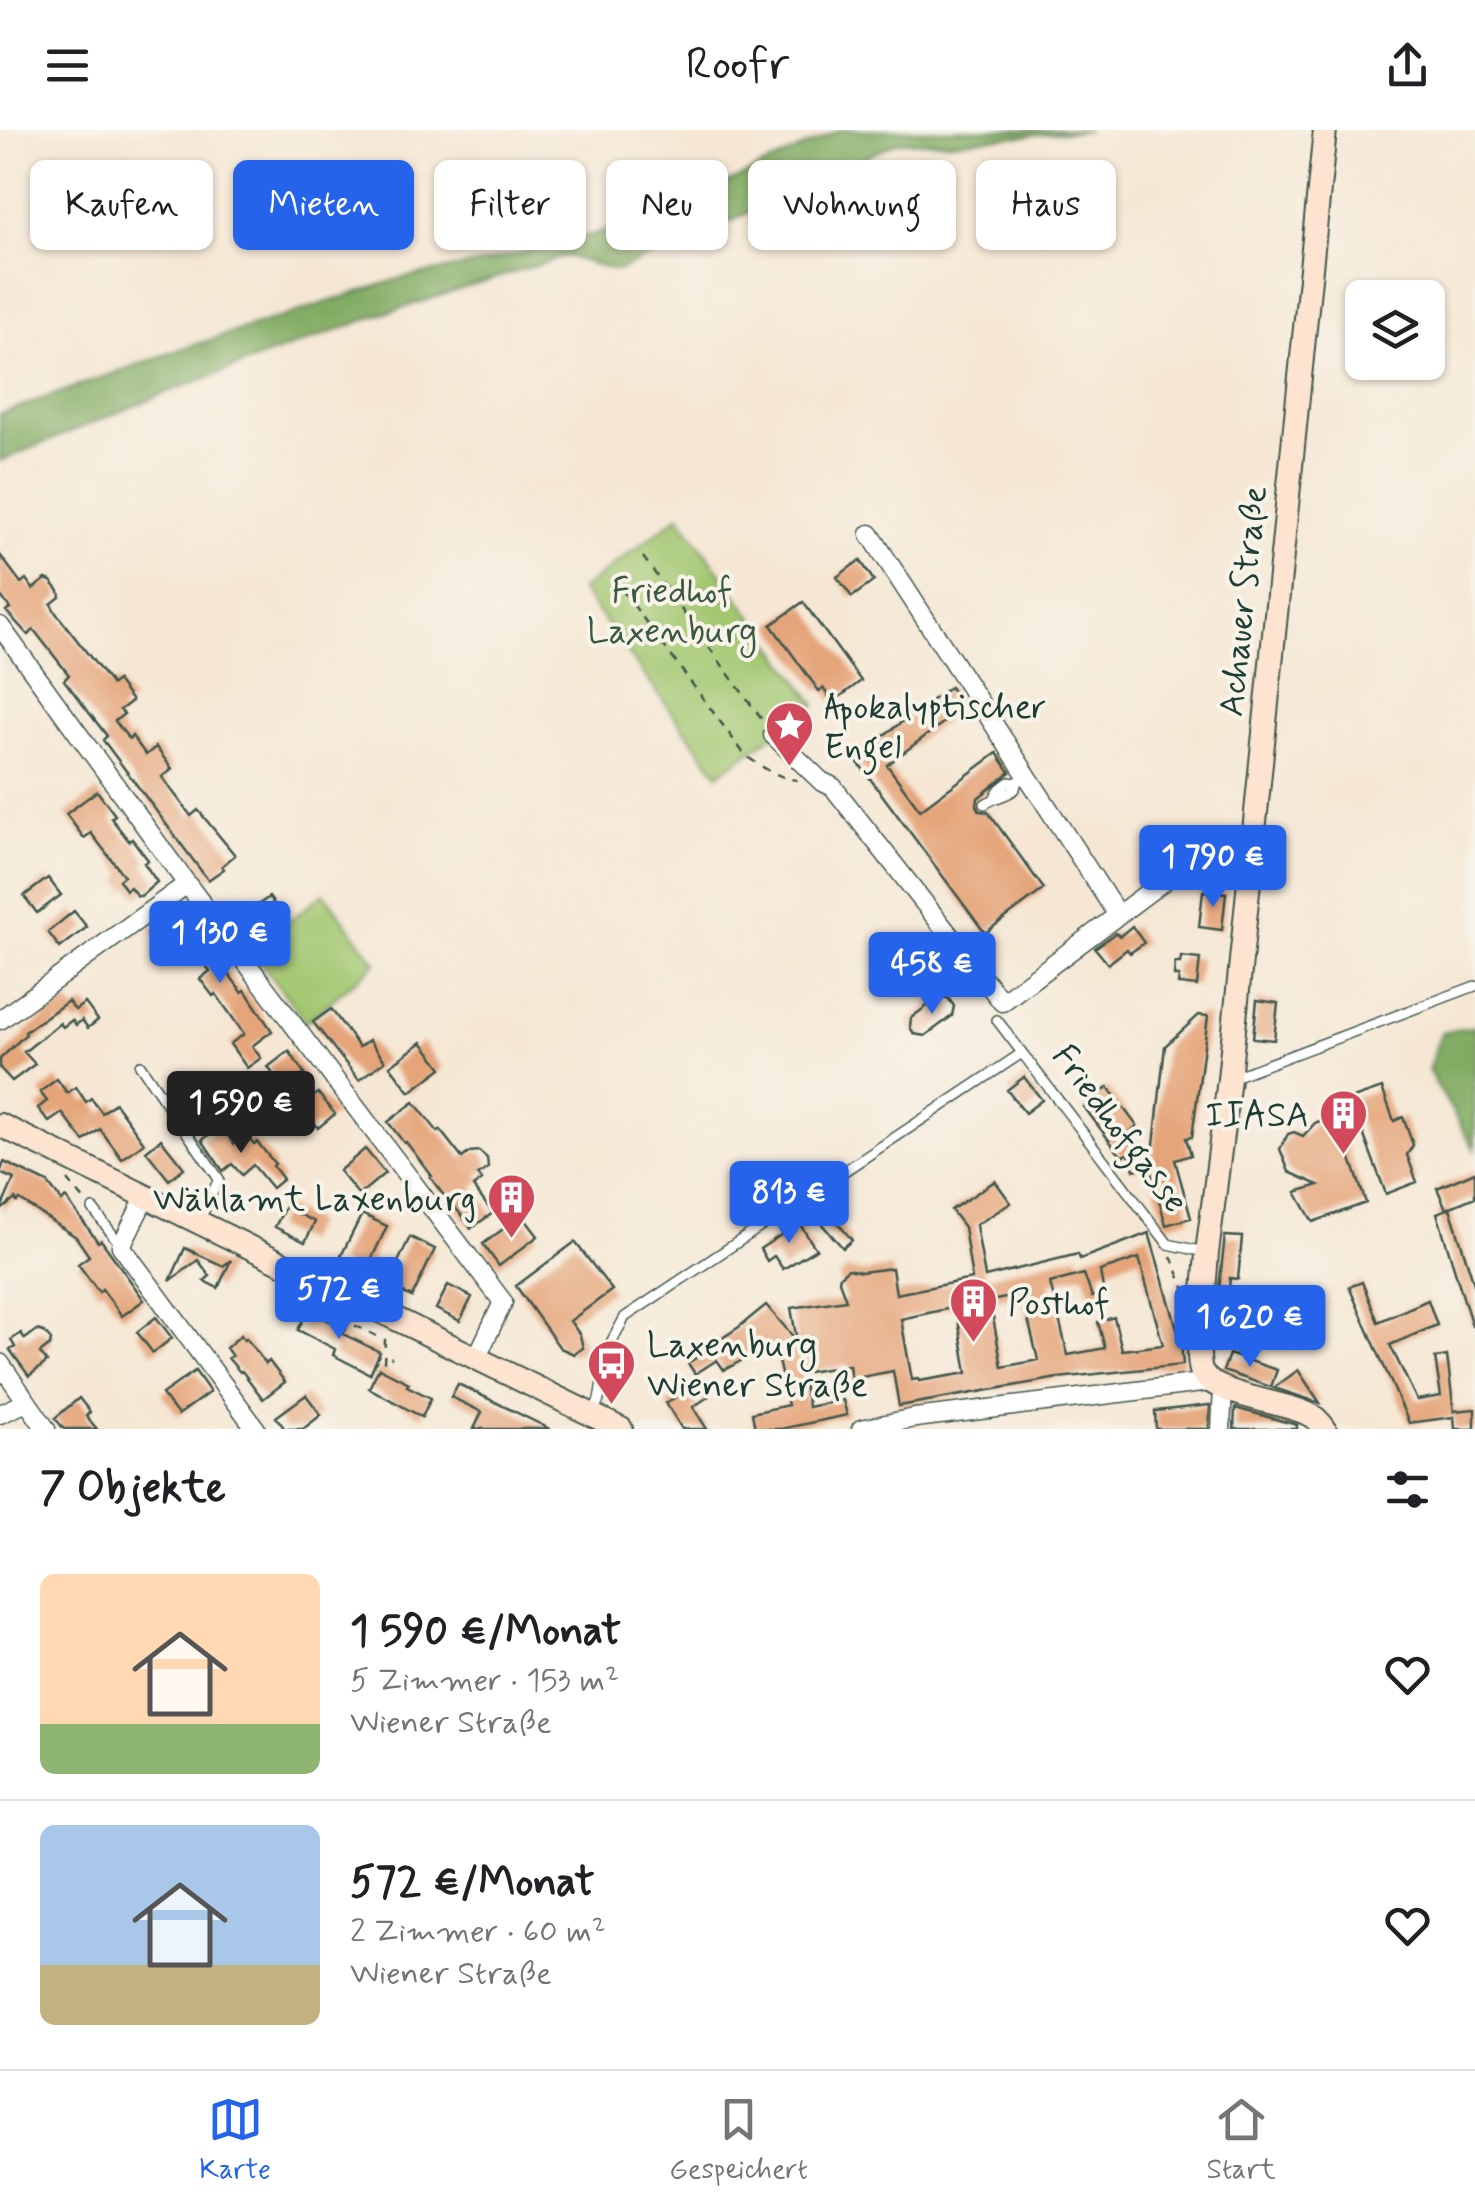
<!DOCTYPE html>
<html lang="de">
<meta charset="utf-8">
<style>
body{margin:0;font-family:Mynerve,sans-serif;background:#f2f2f2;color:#202124;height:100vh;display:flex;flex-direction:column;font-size:38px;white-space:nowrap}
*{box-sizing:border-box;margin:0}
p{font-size:32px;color:#757577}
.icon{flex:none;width:55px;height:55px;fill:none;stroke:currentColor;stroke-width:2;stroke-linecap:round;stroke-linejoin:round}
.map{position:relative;height:1299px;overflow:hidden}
.panel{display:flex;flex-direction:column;background:#fff;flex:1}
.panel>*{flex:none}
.guide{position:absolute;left:30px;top:30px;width:1415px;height:90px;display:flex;gap:20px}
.fabs{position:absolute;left:1345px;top:150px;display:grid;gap:20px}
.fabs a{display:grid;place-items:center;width:100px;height:100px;border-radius:15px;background:#fff;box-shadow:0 2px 8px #0004;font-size:50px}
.price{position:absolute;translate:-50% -85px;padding:0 22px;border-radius:10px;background:#2563eb;color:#fff;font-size:32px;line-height:65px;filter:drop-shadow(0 2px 5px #0008)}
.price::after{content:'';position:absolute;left:50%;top:60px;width:30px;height:22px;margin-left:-15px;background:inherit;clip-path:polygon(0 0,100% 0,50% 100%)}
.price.current{background:#222;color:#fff}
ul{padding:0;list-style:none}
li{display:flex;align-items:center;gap:30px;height:250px;padding:0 40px}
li+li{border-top:2px solid #e0e0e0}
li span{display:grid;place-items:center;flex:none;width:280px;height:200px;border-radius:15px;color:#555}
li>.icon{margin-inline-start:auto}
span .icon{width:120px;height:120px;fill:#fffc;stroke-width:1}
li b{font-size:42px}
h2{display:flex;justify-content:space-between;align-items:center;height:120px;padding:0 40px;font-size:42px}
.pill{padding:0 35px;border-radius:15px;background:#fff;box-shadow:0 2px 8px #0004;font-size:35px;line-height:90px}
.pill.current{background:#2563eb;color:#fff}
header{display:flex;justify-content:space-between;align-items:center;height:130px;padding:0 40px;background:#fff;font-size:45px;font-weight:600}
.tab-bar{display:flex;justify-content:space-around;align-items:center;height:140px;border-top:2px solid #e0e0e0;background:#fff;font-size:28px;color:#757577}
.tab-bar a{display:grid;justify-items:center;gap:5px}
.tab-bar .current{color:#2563eb}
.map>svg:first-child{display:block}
.green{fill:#a3c771;stroke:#618252;stroke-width:2.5}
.forest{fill:#82ac63;stroke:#50744c;stroke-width:2.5}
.building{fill:#e5a479;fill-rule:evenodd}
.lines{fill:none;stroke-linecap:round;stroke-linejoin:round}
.lane-casing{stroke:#3f564c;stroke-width:12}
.street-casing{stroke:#3f564c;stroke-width:21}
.secondary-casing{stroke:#3f564c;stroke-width:26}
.path{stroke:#3f564c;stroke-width:2.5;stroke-dasharray:8 8;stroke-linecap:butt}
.lane{stroke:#fff;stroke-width:9}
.street{stroke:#fff;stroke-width:18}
.secondary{stroke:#fde4d0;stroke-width:22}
.labels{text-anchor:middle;stroke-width:8;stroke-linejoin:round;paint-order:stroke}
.park-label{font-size:35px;fill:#395940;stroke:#f7f3e8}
.street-label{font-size:35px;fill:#1f3d34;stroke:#f7f3e8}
.poi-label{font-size:35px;fill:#1f3d34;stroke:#f7f3e8;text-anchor:start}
</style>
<header><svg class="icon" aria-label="menu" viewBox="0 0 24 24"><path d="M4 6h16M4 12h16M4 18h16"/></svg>Roofr<svg class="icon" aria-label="share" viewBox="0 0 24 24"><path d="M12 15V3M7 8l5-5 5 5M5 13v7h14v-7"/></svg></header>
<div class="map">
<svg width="1475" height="1299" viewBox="0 0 1475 1299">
<rect width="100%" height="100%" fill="#f7f3e8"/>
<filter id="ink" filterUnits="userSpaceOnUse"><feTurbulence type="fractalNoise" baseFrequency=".01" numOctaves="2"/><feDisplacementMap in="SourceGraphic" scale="20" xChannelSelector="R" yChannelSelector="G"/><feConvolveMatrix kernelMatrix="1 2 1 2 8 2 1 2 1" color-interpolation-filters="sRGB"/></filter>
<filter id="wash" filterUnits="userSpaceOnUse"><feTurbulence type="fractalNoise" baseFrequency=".0048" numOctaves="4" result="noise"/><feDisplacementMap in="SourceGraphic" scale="40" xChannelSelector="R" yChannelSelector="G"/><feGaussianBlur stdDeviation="2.25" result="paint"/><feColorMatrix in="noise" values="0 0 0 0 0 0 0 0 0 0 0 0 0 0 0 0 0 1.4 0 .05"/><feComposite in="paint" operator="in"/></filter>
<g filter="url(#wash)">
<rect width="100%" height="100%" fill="#f5e7d4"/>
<path class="green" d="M679,386l137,189 -98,69 -137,-184z
M324,763l52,70 -70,59 -54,-71z"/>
<path class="forest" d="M840,0h249l-137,12h-55l-189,90 -91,39 -51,-15 -193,61 -205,75 -168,69v-47l176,-63 226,-73 81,-15 168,-44z
M1475,896v124l-47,-80 13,-37z"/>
<g id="blocks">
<path class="building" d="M0,425l21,28 5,-4 7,10 13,-10 5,2 8,10 1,6 -9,7 5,9 56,72 5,-4 15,20 -12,9 4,4 -9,7 14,18 3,-3 14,19 10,-8 16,22 -10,8 29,39 7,-6 37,45 -13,11 2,3 -16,11 -105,-140 4,-4 -43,-56 5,-5 -35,-45 -6,5 -22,-24 4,-3 -10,-13z
M860,430l14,21 -22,16 -15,-20z
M803,472l58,79 -28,21 -10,-14 -4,3 -48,-66z
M950,557l14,20 -77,58 33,45 77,-57 13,19 -32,26 -1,7 3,6 8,1 56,77 -59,44 -131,-176z
M97,661l18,24 -4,3 18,23 3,-2 16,21 -4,3 13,19 -16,14h-4l-7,-9 -4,3 -7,-10 5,-4 -33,-43 -7,5 -18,-24z
M48,748l13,17 -24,18 -13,-17z
M1203,761l23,2 -4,37 -23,-3z
M269,767l17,23 -33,23 -16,-23z
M181,779l61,83 3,-2 27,41 -20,15 9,12 -14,10 -17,-24 14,-10 -28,-40 -3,2 -13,-17 10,-8 -27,-35 -17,14 -14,-19z
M74,781l13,16 -27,21 -12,-16z
M1132,796l12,17 -14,10 -3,-4 -19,15 -13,-16 20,-15 5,3z
M1181,827l19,2 -3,27 -19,-2 1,-8h-5l1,-13h5z
M939,867l9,1 6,8 -2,10 -27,20 -11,-2 -4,-7 1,-9z
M1257,870l21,3 -4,37 -21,-2z
M68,871l7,9 10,-7 13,17 -10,8 -6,-8 -6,5 -4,-5 -9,7 -3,-4 -36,29 11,12 -23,17 -12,-13v-9l26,-25 -1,-2z
M331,879l28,38 10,-7 16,21 -26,19 -46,-58z
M1199,885l9,1 -16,121 -6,1 5,17 -16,5 16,58 -25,7 -15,-53 1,-7 -18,5 -5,-16 -8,2 -37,-49 24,-20 29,39 -7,6 22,30 13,-116z
M422,912l20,26 -32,24 -20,-26z
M289,921l16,23 -14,10 -6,-8 -7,5 -10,-14z
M1024,947l18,23 -17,13 -18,-23z
M57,949l10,14 9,-6 10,15 5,-4 11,15 13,-10 29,40 -22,16 -22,-30 -16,12 -22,-28 -13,9 -11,-14 9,-7 -7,-9z
M1382,958l12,33 9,-4 10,28 -6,10 10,27 -31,12 -36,-95z
M318,963l17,21 -17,14 -2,-3 -10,8 -15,-18z
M414,972l24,30 2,-2 22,28 8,-6 9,-1 8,7 1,10 -10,7 4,5 -9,7 20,26 -22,15 -19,-25 -2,1 -20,-27 2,-1 -26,-34 -2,1 -16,-21z
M1331,986l7,4 28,83 -53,19 -17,-30 23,-7 -30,-13 -9,-23 8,-15 6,-2 9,4 12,-13z
M221,996l13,18 5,-5 4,6 7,-6 4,5 3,-2 18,22 -2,2 10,13 -11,9 -19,-23 -11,10 -10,-11 -9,7 -21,-31z
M161,1009l23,29 -15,12 -23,-29z
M365,1019l20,24 -26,22 -20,-24z
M4,1032l44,21 14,18 4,-3 32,44 3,-2 43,60 -22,16 -20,-27 -3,3 -21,-28 11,-8 -13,-19 -56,-37 -3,2 -2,-3 -15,12 14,-32 -14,-6z
M1475,1042v25l-29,12 -9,-21z
M995,1051l16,22 -35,22 9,52 93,-23 2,5 69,-26 32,109 2,23 -125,13 -159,28 -6,-35 -42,8 -2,-14 -47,8 6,34 35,-7 4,15 -66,14h-26l-3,-16 36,-8 -11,-49 -10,-13 -20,13 1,1 -24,13 -7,-10 -22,14 -7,-11 23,-15 -1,-2 29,-19 27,-22 31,36 -6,-33 55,-8 -7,-19 1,-5 8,-7 13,3 31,-4 4,26 76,-15 -8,-52 -13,-17zM1139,1128l24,87 -41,5 -8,-33 -16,5 7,26 -37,7 -18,-72 34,-9 8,23 12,-3 -4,-23zM1022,1165l16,65 -36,7 -12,-66zM956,1177l11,66 -48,8 -1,-2 -6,1 -11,-61z
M822,1074l30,36 -9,8 -31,-35z
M285,1077l30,15 -10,20 -30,-15z
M1450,1078l25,79v38l-3,1 -35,-113z
M362,1084l25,12 -23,49 -26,-13z
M522,1085l16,21 -39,30 -16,-22z
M797,1090l19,29 -33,20 -9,-13 -7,5 -7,-12 27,-18 -2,-3z
M1225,1106l17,1 -4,42 -8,-1 -2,21 -10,-1z
M410,1107l25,12 -23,48 -25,-12z
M575,1112l37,48 -42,31 10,14 3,13 -9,6 -14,-6 -44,-62z
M185,1118l38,18 8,-6 -13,28 -14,-7 6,-5 -12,-16 -28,21z
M1362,1152l16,40 50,-22 9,25 -47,20 27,55 24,-4 -6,-38 12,-2 7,57v-2l21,-2v20h-20l-1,-12 -45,6 -60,-136z
M448,1155l24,12 -12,24 -24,-12z
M308,1180l38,19 -3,5 37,18 -10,22 -37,-19 2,-6 -37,-19z
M156,1187l16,21 -19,15 -16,-21z
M37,1200l7,2 7,8 -1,5 -10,8 7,9 -18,14 -19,-26 5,-3 -4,-7 10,-7 4,6z
M241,1205l3,5 2,-2 20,26 3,-3 16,21 -22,17 -21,-28 -2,1 -12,-14 4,-2 -6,-8z
M1229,1224l48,16 -6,17 -48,-16z
M379,1238l30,15 -2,3 24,12 -9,19 -53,-29z
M1298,1240l22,33 -46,-15z
M195,1241l15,21 -32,23 -16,-21z
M699,1253l9,14 -15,10 14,22h-25l-16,-26z
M458,1254l31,15 61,30h-76l8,-17 -31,-15z
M306,1265l15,20 -18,14h-18l-9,-12z
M79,1268l11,14 -4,4 11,13h-33l-9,-11z
M1210,1275l-1,24h-53l-1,-18z
M1235,1278l62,17v4h-63z"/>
</g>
</g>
<g filter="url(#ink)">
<use href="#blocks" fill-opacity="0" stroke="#3f564c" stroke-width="2.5"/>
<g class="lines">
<defs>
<path id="lane" d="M995,667c3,-8 7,-10 14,-15l7,1 10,-7
M985,674c10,-7 20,-7 30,-15l1,-6
M997,890l171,224 37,8
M140,935l79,114 -20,42
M1231,948l244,-92
M93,1079l27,35
M593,1282l6,-12 9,-52 17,-31 397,-264"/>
<path id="street" d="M870,404l247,380
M0,496l187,258 316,418 -26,55
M773,605l48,46 12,6 169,215 171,-128 52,-30 29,-5
M0,890l187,-136
M146,1066l-25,50 135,183
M0,1233l46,66
M0,1284l27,-12
M861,1299l54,-11 295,-36
M1221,1299l2,-41"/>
<path id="secondary" d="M1325,0l-96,949 -22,174 -8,102c0,2 1,15 2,16 12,26 88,30 113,46 3,2 9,9 11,12
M0,995l621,304"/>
</defs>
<use href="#lane" class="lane-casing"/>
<use href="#street" class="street-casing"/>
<use href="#secondary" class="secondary-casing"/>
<path class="path" d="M643,427l120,164
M614,449l131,176c15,11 33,23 52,25
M68,1050l17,21
M1171,1126l14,34
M283,1161l102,49 -1,23 8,-6"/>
<use href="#lane" class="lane"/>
<use href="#street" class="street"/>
<use href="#secondary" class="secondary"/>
</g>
</g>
<defs>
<symbol id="sight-pin" viewBox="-11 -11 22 30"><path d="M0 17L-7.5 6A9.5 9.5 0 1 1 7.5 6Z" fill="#d1495b" stroke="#f7f3e8"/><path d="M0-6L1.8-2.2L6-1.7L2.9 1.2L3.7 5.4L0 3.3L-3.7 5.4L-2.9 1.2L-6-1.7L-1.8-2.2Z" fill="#fff"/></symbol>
<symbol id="building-pin" viewBox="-11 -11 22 30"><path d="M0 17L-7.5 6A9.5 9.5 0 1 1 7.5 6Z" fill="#d1495b" stroke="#f7f3e8"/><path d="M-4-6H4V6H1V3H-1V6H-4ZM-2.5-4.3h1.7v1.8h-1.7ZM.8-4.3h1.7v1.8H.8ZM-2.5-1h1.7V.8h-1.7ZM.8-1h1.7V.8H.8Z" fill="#fff"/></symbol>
<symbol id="bus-pin" viewBox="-11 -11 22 30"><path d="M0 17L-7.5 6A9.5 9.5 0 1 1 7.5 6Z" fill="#d1495b" stroke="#f7f3e8"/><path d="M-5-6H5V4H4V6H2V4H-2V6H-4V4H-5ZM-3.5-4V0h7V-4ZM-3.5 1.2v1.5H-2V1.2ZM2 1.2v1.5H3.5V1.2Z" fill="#fff"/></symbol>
</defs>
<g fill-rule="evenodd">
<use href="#sight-pin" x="762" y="568" width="55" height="75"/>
<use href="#building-pin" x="1316" y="956" width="55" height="75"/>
<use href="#building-pin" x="484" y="1040" width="55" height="75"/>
<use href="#building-pin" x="946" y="1144" width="55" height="75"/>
<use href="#bus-pin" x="584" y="1206" width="55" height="75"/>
</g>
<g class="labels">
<g class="park-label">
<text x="672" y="472">Friedhof<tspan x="672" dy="40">Laxenburg</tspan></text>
</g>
<g class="street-label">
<text transform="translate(1242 471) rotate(-84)" y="12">Achauer Straße</text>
<text transform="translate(1121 998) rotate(53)" y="12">Friedhofgasse</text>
</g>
<g class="poi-label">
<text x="824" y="588">Apokalyptischer<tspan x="824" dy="40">Engel</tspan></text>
<text x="1309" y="996" text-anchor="end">IIASA</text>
<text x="476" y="1080" text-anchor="end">Wählamt Laxenburg</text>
<text x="1008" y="1184">Posthof</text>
<text x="647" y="1226">Laxenburg<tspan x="647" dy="40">Wiener Straße</tspan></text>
</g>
</g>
</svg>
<div class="fabs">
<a><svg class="icon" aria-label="layers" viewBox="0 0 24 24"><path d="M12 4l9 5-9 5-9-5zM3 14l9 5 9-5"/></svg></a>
</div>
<b class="price" style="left:1213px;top:780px">1 790 €</b>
<b class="price" style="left:220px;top:856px">1 130 €</b>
<b class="price" style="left:932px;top:887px">458 €</b>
<b class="price current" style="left:241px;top:1026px">1 590 €</b>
<b class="price" style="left:789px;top:1116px">813 €</b>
<b class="price" style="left:339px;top:1212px">572 €</b>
<b class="price" style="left:1250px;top:1240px">1 620 €</b>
<div class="guide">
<a class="pill">Kaufen</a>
<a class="pill current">Mieten</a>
<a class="pill">Filter</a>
<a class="pill">Neu</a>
<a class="pill">Wohnung</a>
<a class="pill">Haus</a>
</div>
</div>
<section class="panel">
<h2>7 Objekte<svg class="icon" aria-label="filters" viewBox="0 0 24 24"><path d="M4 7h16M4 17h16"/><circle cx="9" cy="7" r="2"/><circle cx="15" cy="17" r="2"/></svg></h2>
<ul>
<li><span style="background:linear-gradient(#ffd9b3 75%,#8fb573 0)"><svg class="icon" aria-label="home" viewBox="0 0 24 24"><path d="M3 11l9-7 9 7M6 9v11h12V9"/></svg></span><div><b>1 590 €/Monat</b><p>5 Zimmer · 153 m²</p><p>Wiener Straße</p></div><svg class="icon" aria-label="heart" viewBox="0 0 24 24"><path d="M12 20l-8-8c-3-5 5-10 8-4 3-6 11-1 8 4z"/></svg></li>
<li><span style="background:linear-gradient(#a9c7e8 70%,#c2b280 0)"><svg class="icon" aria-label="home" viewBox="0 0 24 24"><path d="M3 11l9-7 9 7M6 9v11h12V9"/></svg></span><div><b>572 €/Monat</b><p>2 Zimmer · 60 m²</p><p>Wiener Straße</p></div><svg class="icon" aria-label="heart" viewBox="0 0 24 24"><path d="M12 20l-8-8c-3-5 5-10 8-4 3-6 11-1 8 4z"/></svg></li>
</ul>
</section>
<nav class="tab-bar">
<a class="current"><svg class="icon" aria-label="map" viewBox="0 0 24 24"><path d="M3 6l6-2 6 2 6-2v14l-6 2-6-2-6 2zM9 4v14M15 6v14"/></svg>Karte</a>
<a><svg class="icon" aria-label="saved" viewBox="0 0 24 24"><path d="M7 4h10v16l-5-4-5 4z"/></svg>Gespeichert</a>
<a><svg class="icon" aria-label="home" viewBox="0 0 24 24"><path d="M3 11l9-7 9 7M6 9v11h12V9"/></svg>Start</a>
</nav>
